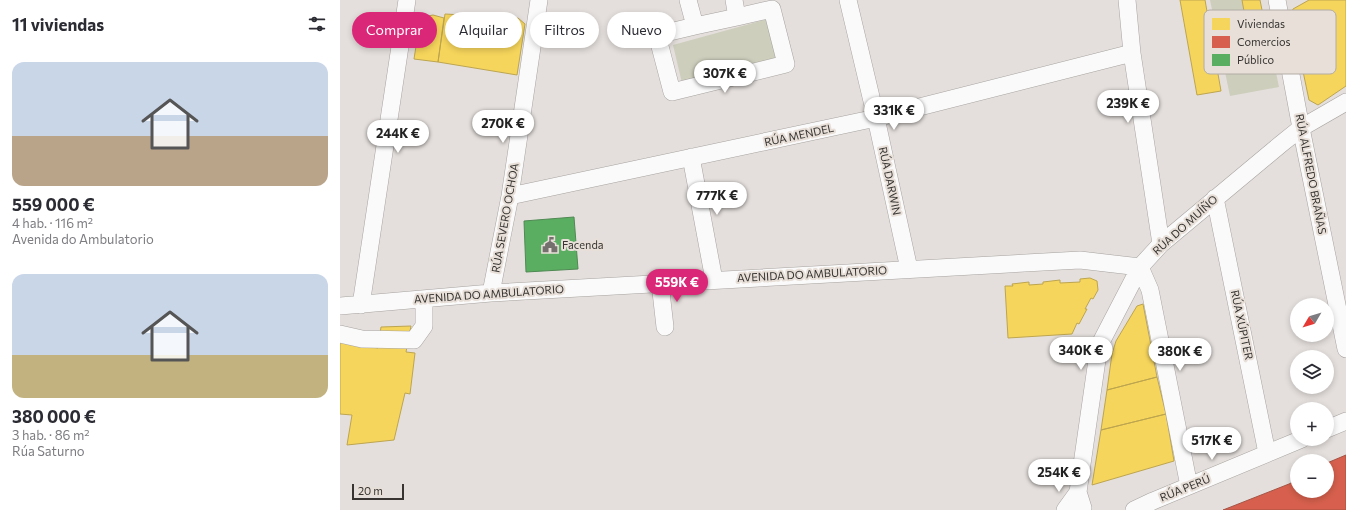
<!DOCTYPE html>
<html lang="es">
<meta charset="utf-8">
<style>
body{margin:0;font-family:Commissioner,sans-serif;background:#f2f2f3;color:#2b2b33;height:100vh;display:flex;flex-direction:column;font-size:15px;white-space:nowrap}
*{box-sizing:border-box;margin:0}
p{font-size:13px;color:#7c7c81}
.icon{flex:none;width:22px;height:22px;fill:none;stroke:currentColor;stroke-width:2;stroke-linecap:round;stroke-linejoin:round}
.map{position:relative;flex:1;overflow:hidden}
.panel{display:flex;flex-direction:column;background:#fff;width:340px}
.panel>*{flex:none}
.guide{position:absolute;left:12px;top:12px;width:380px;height:36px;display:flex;gap:8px}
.needle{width:26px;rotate:232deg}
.tools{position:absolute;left:950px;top:298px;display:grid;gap:8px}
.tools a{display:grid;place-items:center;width:44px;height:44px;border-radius:50%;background:#fff;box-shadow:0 2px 6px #0003;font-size:20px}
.scale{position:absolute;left:12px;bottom:10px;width:52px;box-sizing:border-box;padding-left:4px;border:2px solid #373431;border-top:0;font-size:11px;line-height:14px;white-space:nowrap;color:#373431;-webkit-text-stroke:3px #e7dfd8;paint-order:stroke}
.price{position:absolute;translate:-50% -34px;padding:0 9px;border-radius:14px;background:#fff;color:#222;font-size:13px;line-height:26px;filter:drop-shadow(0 1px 2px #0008)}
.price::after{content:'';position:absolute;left:50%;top:24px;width:12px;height:9px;margin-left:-6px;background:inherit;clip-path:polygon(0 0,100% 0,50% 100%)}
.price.active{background:#db2777;color:#fff}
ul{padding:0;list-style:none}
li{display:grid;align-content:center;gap:8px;height:212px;padding:0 12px}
li span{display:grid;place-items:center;height:124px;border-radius:12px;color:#555}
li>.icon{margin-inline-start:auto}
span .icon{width:72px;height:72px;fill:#fffc;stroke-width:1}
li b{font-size:17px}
h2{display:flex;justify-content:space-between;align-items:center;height:48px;padding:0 12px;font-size:17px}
.tag{padding:0 14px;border-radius:18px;background:#fff;box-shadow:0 2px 6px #0003;font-size:14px;line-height:36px}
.tag.active{background:#db2777;color:#fff}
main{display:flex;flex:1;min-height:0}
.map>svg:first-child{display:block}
.green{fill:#cdcebc}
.homes{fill:#f6d55c;stroke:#bda54f}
.shops{fill:#d6604d;stroke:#a65345}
.public{fill:#5aae61;stroke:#508953}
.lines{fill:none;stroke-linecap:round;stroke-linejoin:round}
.minor-casing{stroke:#a6a3a0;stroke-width:18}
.minor{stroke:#fbfafa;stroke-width:17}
.labels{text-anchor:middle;stroke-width:4;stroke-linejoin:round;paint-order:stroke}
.street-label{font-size:11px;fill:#373431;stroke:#e7dfd8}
.poi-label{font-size:11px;fill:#373431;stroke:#e7dfd8;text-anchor:start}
.key{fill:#e7dfd8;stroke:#b2aca6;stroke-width:1}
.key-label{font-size:11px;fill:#373431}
</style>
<main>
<section class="panel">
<h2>11 viviendas<svg class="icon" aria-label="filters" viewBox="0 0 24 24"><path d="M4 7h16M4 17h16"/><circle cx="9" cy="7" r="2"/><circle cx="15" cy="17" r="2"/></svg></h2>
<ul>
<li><span style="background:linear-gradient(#c9d6e8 60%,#b9a48a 0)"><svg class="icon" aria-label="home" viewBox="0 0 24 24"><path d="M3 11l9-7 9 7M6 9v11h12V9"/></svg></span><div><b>559 000 €</b><p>4 hab. · 116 m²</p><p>Avenida do Ambulatorio</p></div></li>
<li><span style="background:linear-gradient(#c9d6e8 65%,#c2b280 0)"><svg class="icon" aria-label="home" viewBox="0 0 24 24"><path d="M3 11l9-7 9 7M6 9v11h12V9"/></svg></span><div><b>380 000 €</b><p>3 hab. · 86 m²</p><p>Rúa Saturno</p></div></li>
</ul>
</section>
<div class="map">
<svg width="1006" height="510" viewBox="0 0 1006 510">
<rect width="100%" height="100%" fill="#e4dfdc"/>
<path class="green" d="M870,0h32l6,28 18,-4 13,63 -49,9z
M428,19l11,39 -97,25 -9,-38z"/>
<path class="homes" d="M840,0h25l16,91 -24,4z
M902,0h18l5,25 -18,3z
M969,0h37v86l-28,19 -9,-5 -18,-86 2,-5z
M105,14l73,4 7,6 -8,51 -79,-13z
M93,15l11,3 -6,44 -24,-3 6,-38 8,-5z
M750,278l7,3 1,9 -5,9 -2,-1 -6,11h2l-8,15 -2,-1 -5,11 -64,4 -3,-52h8l-1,-2 17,-2v3l14,-1v-2l17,-2v3l20,-1v-3z
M803,304l14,73 -50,13 5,-36 4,-13 21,-35z
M71,326l-5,26 9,1 -5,41 -5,-1 -11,47 -47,5 5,-30 -12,-1v-72l38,6 3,-21z
M817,377l9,37 -65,16 6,-40z
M826,414l8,47 -82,24 9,-55z"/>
<path class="shops" d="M1006,455v55h-123l66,-26 8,-4v11h30v-28z"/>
<path class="public" d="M234,217l4,52 -52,3 -2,-51z"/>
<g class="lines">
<defs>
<path id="minor" d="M348,0l7,26 -38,9 15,57 114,-28 -14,-55 -35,8 -3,-17
M508,0l28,118 33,151
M787,0l5,53 29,191
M937,0l24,128 45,221
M355,26l42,-9
M351,157l23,123
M170,196l366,-78 256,-65
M875,198l52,255
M800,267l10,23 39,196
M320,283l5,44
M151,293l19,-97 29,-196
M21,305l46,-305
M0,306l151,-13 589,-33 60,7
M0,334l22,5 52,1 10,-14v-27
M987,429l19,-8
M725,510l13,-18
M742,510l1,-2 -5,-16 21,-146 41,-79 21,-23 120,-100 20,-16 45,-26
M794,510l19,-9 149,-62"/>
</defs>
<use href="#minor" class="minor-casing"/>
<use href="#minor" class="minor"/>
</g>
<defs>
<symbol id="civic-bare" viewBox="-9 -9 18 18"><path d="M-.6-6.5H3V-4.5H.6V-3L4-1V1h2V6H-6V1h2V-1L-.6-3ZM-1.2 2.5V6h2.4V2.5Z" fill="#74706d" stroke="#e7dfd8" stroke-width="2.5" paint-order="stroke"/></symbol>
</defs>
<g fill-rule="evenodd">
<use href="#civic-bare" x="199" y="234" width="22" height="22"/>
</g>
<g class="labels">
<g class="street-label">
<text transform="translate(459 135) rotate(-12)" y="4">RÚA MENDEL</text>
<text transform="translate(971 174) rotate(79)" y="4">RÚA ALFREDO BRAÑAS</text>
<text transform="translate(550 181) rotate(78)" y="4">RÚA DARWIN</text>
<text transform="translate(165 218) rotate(-80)" y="4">RÚA SEVERO OCHOA</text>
<text transform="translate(845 225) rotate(-42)" y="4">RÚA DO MUÍÑO</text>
<text transform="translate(472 274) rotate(-3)" y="4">AVENIDA DO AMBULATORIO</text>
<text transform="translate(149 294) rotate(-4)" y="4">AVENIDA DO AMBULATORIO</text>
<text transform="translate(902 325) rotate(78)" y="4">RÚA XÚPITER</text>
<text transform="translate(845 488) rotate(-22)" y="4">RÚA PERÚ</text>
</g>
<g class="poi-label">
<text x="222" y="249">Facenda</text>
</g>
</g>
<rect x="864" y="10" width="132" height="64" rx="6" class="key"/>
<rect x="872" y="18" width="18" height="12" fill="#f6d55c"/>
<rect x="872" y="36" width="18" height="12" fill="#d6604d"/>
<rect x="872" y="54" width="18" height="12" fill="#5aae61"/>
<g class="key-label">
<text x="897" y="28">Viviendas</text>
<text x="897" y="46">Comercios</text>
<text x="897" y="64">Público</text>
</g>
</svg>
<div class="tools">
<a><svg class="needle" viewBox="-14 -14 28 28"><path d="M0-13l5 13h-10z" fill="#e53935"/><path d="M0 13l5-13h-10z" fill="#7c7c81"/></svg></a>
<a><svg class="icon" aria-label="layers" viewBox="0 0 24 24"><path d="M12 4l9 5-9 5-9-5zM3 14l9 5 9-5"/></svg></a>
<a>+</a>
<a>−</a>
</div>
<div class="scale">20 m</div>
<b class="price" style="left:385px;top:94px">307K €</b>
<b class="price" style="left:788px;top:124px">239K €</b>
<b class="price" style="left:554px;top:131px">331K €</b>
<b class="price" style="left:163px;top:144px">270K €</b>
<b class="price" style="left:58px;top:154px">244K €</b>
<b class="price" style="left:377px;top:216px">777K €</b>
<b class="price active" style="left:337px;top:303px">559K €</b>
<b class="price" style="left:741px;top:371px">340K €</b>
<b class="price" style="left:840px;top:372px">380K €</b>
<b class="price" style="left:872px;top:461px">517K €</b>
<b class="price" style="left:719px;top:493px">254K €</b>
<div class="guide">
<a class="tag active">Comprar</a>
<a class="tag">Alquilar</a>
<a class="tag">Filtros</a>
<a class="tag">Nuevo</a>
</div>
</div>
</main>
